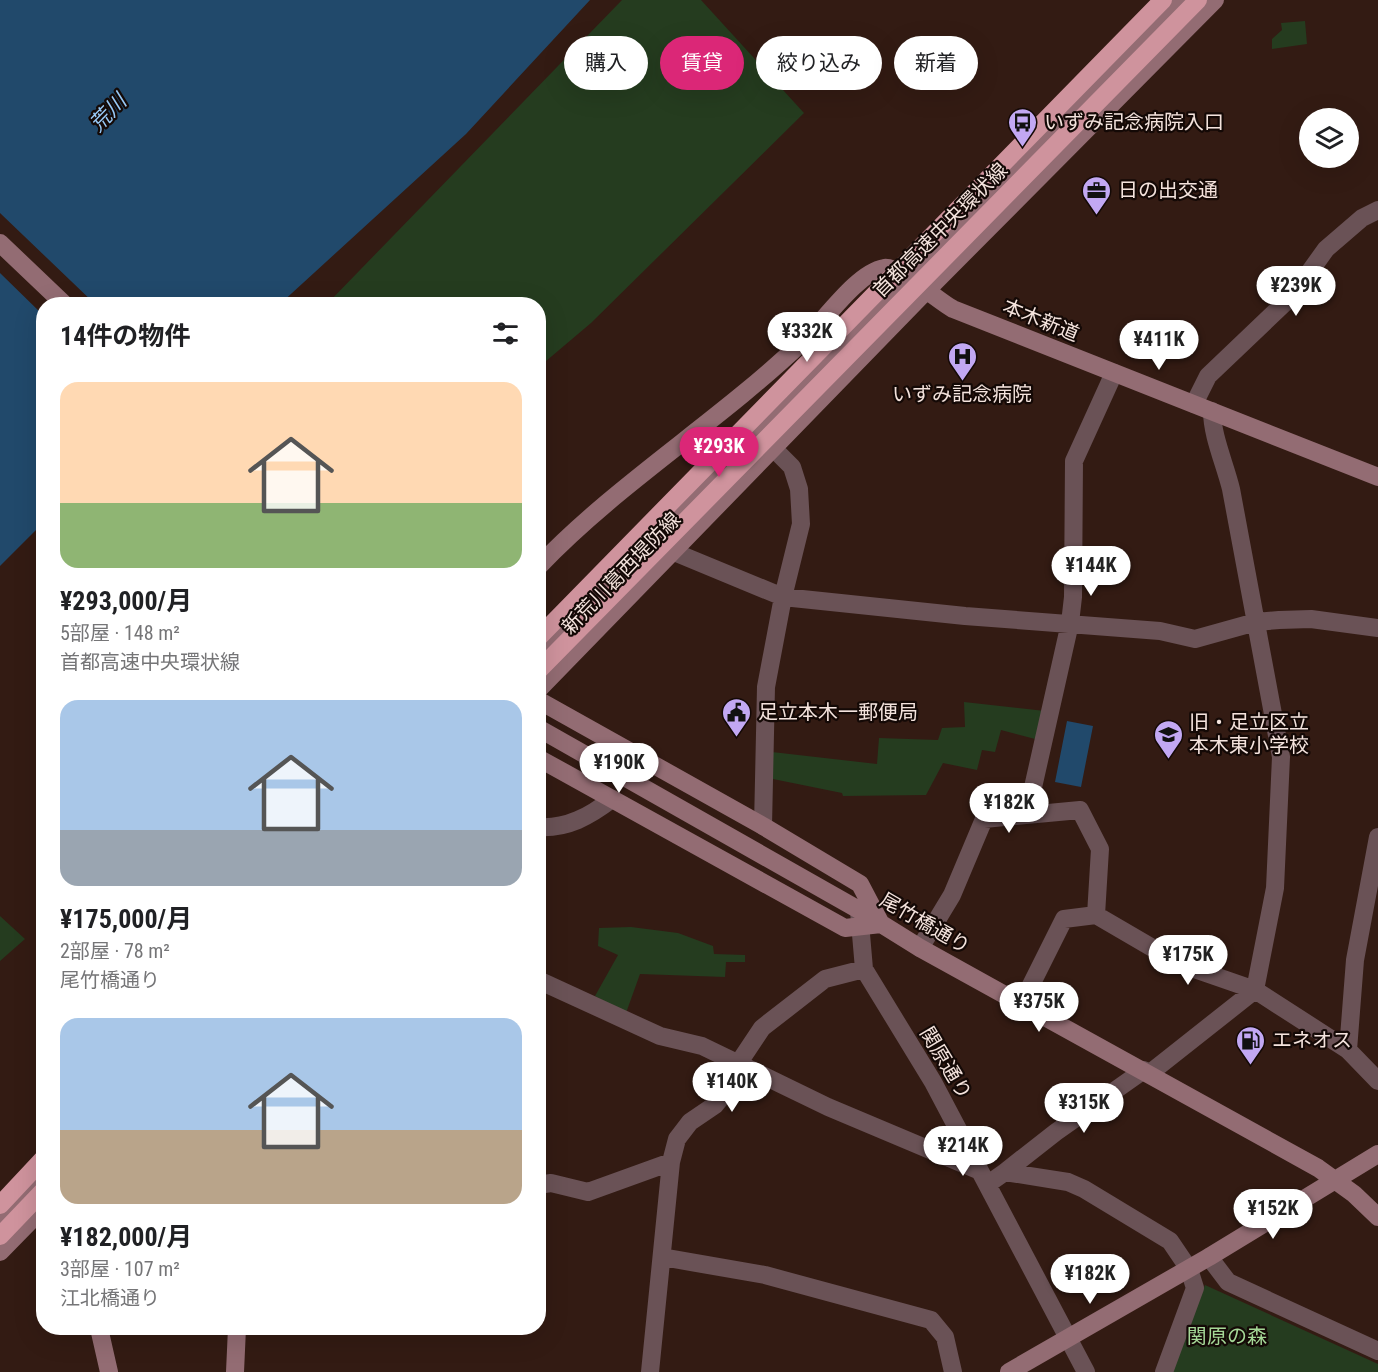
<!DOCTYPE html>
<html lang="ja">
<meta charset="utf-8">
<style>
body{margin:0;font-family:"Roboto Condensed","Noto Sans JP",sans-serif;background:#f6f6f6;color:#202124;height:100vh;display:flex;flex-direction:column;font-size:22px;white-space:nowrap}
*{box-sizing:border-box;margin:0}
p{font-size:20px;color:#757577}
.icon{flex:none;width:33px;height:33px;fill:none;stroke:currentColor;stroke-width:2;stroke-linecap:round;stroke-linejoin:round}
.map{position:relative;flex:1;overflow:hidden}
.details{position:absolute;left:36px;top:297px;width:510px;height:1038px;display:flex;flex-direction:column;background:#fff;border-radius:24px;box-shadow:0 6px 24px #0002}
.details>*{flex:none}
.guide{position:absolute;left:564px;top:36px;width:570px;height:54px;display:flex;gap:12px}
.controls{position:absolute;left:1299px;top:108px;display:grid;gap:12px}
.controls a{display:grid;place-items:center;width:60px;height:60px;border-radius:50%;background:#fff;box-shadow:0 6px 24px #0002;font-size:30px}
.price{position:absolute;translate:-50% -51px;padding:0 14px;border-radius:21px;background:#fff;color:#222;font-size:20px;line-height:39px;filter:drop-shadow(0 2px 3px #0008)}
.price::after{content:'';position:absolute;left:50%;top:36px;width:18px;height:14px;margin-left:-9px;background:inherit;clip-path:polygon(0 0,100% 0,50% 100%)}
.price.selected{background:#db2777;color:#fff}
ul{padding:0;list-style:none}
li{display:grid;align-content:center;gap:12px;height:318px;padding:0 24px}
li span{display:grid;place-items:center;height:186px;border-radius:18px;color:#555}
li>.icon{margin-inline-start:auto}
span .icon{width:108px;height:108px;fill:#fffc;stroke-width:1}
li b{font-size:26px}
h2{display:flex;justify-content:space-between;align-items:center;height:72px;padding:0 24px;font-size:26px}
.chip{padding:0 21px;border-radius:27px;background:#fff;box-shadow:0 6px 24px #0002;font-size:21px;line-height:54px}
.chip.selected{background:#db2777;color:#fff}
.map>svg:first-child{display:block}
.green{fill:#253c1f}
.water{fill:#21496b}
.pier{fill:#331b13}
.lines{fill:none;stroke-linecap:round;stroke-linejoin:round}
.street{stroke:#6a5256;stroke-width:18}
.secondary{stroke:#936c73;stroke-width:18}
.highway{stroke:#cf939d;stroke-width:18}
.highway-bridge{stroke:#cf939d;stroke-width:18}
.labels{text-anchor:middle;stroke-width:4.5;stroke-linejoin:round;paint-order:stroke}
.poi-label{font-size:20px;fill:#f4e3dd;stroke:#140906;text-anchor:start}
.street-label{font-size:20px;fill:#f4e3dd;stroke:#140906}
.park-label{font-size:20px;fill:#a5d897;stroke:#140906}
.water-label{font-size:21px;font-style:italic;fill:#98c9f6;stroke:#140906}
</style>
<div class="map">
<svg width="1378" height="1372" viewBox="0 0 1378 1372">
<rect width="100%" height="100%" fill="#331b13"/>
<path class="green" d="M622,0h79l103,113 -213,210 -52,44 -1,-63h-211z
M1305,21l2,23 -35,5v-10l10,-9 -1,-7z
M964,702l81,9 -6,29 -38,-10 -6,22 -13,-2 -5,20 -34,-7 -17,32 -83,1 -1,-3 -69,-14 -1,-27 105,12 2,-26 59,2 4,-12 23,-1z
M0,916l25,23 -25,22z
M631,927l47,6 35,13 1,8 31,1v7h-19l-1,15 -85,-3 -14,39 -31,-17 23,-41 -20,-9 1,-18z
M1205,1285l173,79v8h-206z"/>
<path class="water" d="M0,0h590l-124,134 -186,170h-236l-1,219 -43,43z
M1067,721l26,5 -12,61 -26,-5z"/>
<path class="pier" d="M0,213l95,91h-51l-1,11 -43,-42z"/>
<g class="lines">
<path class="street" d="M1194,404l14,-28 85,-81 33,-46 36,-31 16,-8
M674,552l109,45 182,19 195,15 35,8 61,-17 23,-2 32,-1 67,9
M1027,814l43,-191 3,-26 1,-136 40,-88
M763,826l3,-139 17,-90 18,-73 -2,-35 -7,-22 -19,-19
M538,827c29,2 52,-11 74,-28
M920,948l32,-53 32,-76 96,-9 20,39 -4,66
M864,969l69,113 153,290
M538,980l122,56 42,10 126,61 152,64
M1022,1003l42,-84 32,-4 84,49 75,26 93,60 30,31
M1348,1050l7,-90 23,-123
M1150,1073l105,-83 20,-102 6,-131 -50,-268c-6,-25 -19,-53 -19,-78
M1005,1172l51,-40 88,-62
M988,1184l17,-12 63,10 16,7 86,52 19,28 6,19 -31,84
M538,1185l13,-2 37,9 83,-30
M662,1257l103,18 166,45 14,17 8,35
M1209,1257l19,25 150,69
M650,1372l21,-210 6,-23 13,-17 25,-17 13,-16 10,-25 24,-36 63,-49 39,-10 -5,-58"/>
<path class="secondary" d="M0,243l64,61
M538,567c79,-83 180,-145 263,-224 22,-20 55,-70 83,-75 14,-3 54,33 69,41l425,168
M538,656l368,-380 274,-276
M538,690l387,-398 290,-292
M538,700l225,126 97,58 21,40 -36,4 -307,-170
M538,728l321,182 61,38 398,220 36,26 24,23
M0,1219l44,-45
M0,1252l44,-45
M99,1328l10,44
M235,1372l2,-44
M1009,1372l200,-115 169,-103"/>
<path class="highway" d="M0,1205l44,-47
M0,1236l44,-46"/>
<path class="highway-bridge" d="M538,638l625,-638
M538,671l660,-671"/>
</g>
<defs>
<symbol id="bus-pin" viewBox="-11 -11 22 30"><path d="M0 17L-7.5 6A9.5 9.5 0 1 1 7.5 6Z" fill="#c2a8f3" stroke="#140906"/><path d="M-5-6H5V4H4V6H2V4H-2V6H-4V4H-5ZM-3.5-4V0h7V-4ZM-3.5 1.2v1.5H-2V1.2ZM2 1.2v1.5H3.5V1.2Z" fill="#111"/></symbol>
<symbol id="office-pin" viewBox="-11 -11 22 30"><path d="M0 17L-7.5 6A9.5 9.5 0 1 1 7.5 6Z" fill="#c2a8f3" stroke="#140906"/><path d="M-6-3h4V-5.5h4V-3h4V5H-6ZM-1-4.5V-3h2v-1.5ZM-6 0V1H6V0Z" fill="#111"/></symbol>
<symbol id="hospital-pin" viewBox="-11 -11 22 30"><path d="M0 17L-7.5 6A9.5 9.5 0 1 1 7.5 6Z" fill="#c2a8f3" stroke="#140906"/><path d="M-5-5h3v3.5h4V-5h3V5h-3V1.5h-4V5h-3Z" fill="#111"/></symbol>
<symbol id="civic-pin" viewBox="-11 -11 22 30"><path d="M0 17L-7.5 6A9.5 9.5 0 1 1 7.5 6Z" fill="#c2a8f3" stroke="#140906"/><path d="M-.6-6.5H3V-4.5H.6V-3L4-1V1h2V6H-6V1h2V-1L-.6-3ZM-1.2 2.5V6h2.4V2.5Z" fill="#111"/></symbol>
<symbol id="school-pin" viewBox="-11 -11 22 30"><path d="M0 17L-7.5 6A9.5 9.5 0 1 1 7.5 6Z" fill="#c2a8f3" stroke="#140906"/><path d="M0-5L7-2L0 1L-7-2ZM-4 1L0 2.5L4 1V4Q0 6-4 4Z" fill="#111"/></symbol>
<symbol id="fuel-pin" viewBox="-11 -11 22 30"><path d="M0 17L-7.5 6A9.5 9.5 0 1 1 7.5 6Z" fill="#c2a8f3" stroke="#140906"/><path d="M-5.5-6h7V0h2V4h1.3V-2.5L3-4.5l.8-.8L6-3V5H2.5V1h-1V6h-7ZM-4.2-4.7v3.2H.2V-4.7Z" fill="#111"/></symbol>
</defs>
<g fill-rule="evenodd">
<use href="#bus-pin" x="1006" y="106" width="33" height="45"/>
<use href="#office-pin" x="1080" y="174" width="33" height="45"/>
<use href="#hospital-pin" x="946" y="340" width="33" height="45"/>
<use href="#civic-pin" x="720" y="696" width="33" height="45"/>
<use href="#school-pin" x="1152" y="718" width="33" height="45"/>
<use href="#fuel-pin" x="1234" y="1024" width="33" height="45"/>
</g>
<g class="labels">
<g class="poi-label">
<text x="1044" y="129">いずみ記念病院入口</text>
<text x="1118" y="197">日の出交通</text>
<text x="962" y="401" text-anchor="middle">いずみ記念病院</text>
<text x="758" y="719">足立本木一郵便局</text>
<text x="1189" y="729">旧・足立区立<tspan x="1189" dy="23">本木東小学校</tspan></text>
<text x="1272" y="1047">エネオス</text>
</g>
<g class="street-label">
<text transform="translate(940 230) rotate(-45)" y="7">首都高速中央環状線</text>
<text transform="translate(1041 320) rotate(22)" y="7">本木新道</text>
<text transform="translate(621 573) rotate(-46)" y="7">新荒川葛西堤防線</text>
<text transform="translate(925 923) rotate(30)" y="7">尾竹橋通り</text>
<text transform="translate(946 1063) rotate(59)" y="7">関原通り</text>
</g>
<g class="park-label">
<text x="1227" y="1343">関原の森</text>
</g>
<g class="water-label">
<text transform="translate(108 113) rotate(-46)" y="7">荒川</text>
</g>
</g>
</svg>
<div class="controls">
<a><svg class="icon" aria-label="layers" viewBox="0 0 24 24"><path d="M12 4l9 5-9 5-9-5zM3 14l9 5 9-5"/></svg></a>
</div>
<b class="price" style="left:1296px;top:317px">¥239K</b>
<b class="price" style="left:807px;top:363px">¥332K</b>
<b class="price" style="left:1159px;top:371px">¥411K</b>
<b class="price selected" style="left:719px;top:478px">¥293K</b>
<b class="price" style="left:1091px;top:597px">¥144K</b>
<b class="price" style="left:619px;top:794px">¥190K</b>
<b class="price" style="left:1009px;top:834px">¥182K</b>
<b class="price" style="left:1188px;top:986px">¥175K</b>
<b class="price" style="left:1039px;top:1033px">¥375K</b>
<b class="price" style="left:732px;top:1113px">¥140K</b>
<b class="price" style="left:1084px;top:1134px">¥315K</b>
<b class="price" style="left:963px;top:1177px">¥214K</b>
<b class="price" style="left:1273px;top:1240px">¥152K</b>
<b class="price" style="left:1090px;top:1305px">¥182K</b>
<div class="guide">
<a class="chip">購入</a>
<a class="chip selected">賃貸</a>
<a class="chip">絞り込み</a>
<a class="chip">新着</a>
</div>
<section class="details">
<h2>14件の物件<svg class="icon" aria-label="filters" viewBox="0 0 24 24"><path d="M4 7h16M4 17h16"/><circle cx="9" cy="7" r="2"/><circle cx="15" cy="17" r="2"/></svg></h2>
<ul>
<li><span style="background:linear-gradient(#ffd9b3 65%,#8fb573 0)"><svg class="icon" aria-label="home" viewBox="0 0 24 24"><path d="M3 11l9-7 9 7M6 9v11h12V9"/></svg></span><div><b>¥293,000/月</b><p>5部屋 · 148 m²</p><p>首都高速中央環状線</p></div></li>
<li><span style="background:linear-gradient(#a9c7e8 70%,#9aa5b1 0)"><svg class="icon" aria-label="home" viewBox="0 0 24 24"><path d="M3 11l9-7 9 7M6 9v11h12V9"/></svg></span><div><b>¥175,000/月</b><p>2部屋 · 78 m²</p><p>尾竹橋通り</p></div></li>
<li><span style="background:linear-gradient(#a9c7e8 60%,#b9a48a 0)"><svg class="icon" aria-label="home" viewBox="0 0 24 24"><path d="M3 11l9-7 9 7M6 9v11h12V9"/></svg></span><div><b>¥182,000/月</b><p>3部屋 · 107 m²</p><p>江北橋通り</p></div></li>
</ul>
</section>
</div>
